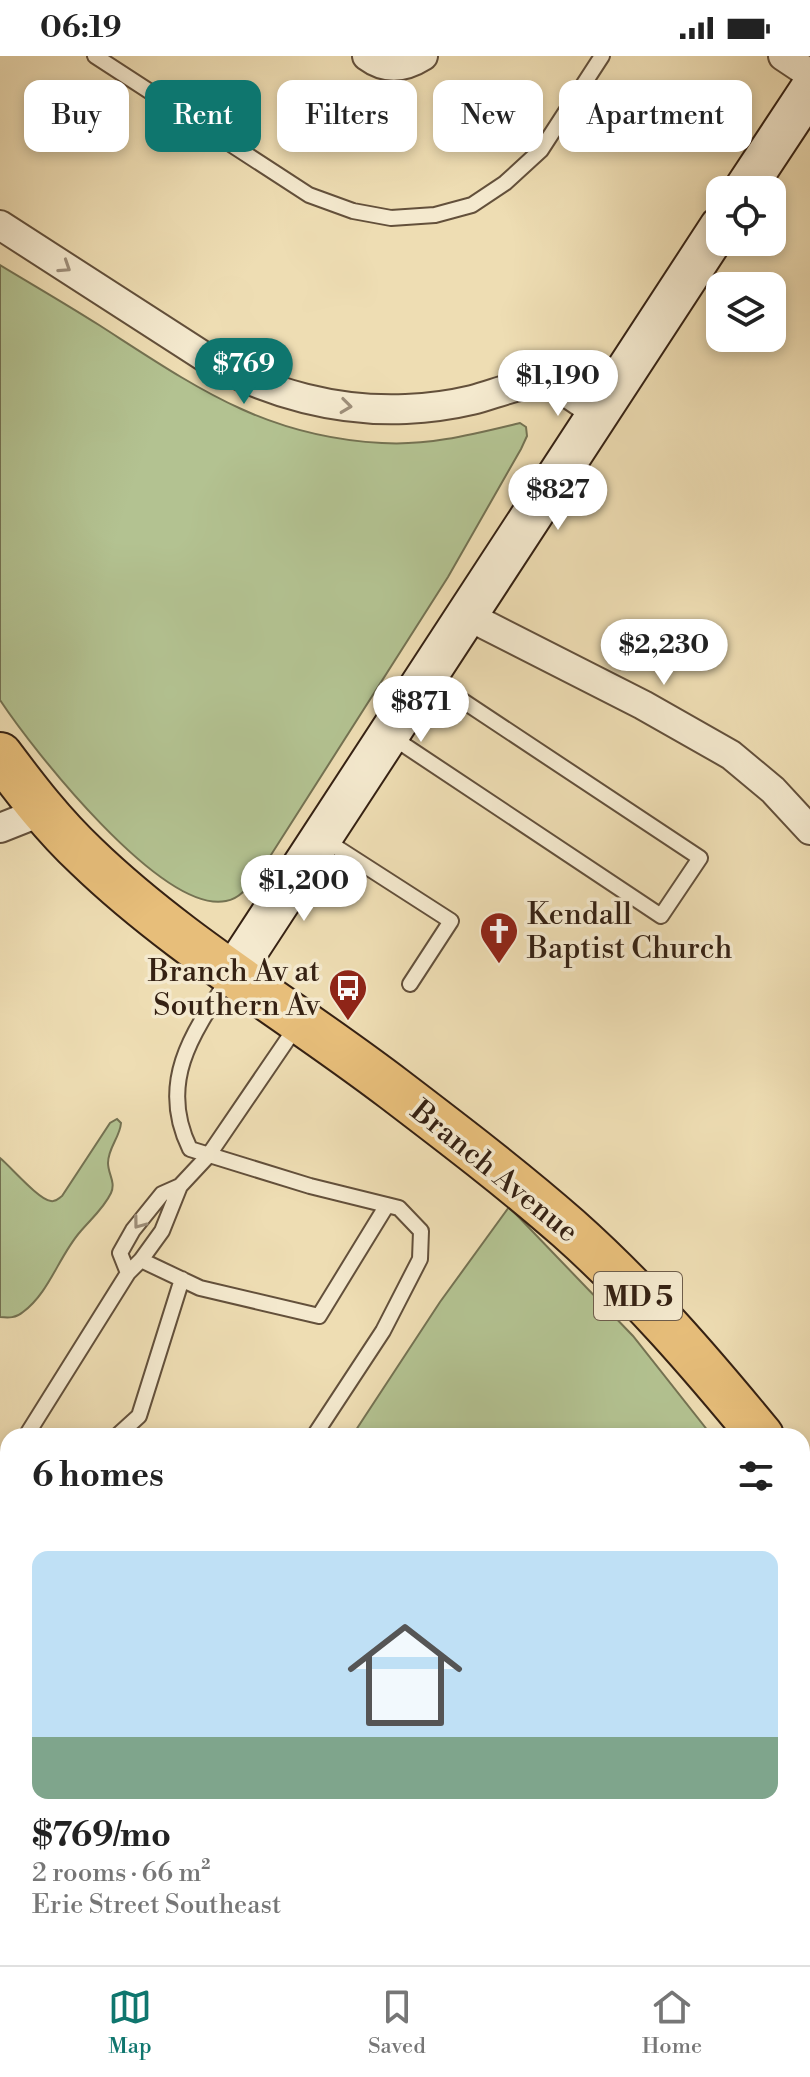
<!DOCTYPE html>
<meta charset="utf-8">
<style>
body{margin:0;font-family:"Libre Bodoni",serif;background:#f6f6f6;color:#222;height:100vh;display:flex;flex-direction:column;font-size:30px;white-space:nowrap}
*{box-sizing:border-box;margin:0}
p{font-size:26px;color:#767676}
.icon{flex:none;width:44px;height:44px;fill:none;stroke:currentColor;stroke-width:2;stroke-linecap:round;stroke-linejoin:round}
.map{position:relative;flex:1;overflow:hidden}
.sheet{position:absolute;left:0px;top:1372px;width:810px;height:538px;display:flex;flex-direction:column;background:#fff;border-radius:24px 24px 0 0;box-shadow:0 4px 12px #0003}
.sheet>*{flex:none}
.top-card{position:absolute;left:24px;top:24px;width:762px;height:72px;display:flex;gap:16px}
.tools{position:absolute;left:706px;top:120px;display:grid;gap:16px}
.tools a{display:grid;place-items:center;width:80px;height:80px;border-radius:16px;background:#fff;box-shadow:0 4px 12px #0003;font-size:40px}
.price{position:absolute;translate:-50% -68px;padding:0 18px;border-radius:28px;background:#fff;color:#222;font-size:26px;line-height:52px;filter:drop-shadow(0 2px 4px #0008)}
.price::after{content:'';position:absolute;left:50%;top:48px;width:24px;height:18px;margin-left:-12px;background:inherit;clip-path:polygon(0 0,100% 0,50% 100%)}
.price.selected{background:#0f766e;color:#fff}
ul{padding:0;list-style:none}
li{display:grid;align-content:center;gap:16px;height:424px;padding:0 32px}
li+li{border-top:2px solid #e0e0e0}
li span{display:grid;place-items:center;height:248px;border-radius:16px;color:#555}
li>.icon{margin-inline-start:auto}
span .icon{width:144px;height:144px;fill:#fffc;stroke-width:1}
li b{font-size:34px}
h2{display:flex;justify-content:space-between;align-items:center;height:96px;padding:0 32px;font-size:34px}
.chip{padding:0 28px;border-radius:16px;background:#fff;box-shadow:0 4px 12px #0003;font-size:28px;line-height:72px}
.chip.selected{background:#0f766e;color:#fff}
.status{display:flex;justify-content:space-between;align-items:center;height:56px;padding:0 40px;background:#fff;direction:ltr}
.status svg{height:22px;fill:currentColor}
.dock{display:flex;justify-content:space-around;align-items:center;height:112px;border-top:2px solid #e0e0e0;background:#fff;font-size:22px;color:#767676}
.dock a{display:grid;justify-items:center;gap:4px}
.dock .selected{color:#0f766e}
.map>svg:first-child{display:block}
.green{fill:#b3c291;stroke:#747252;stroke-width:2}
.water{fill:#9fb8b9;stroke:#757c77;stroke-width:2}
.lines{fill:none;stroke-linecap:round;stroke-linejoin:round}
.stream{stroke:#757c77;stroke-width:7}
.service-casing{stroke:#63503b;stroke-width:18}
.minor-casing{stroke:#63503b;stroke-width:32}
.secondary-casing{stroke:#352113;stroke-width:44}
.trunk-casing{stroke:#352113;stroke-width:48}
.service{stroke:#f4e9ce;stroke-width:14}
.minor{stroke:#f4e9ce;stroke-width:28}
.secondary{stroke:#f4e9ce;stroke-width:40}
.trunk{stroke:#e7be7a;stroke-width:44}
.oneway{stroke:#9e8f7a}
.labels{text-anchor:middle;stroke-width:7;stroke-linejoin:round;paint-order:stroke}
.shield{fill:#f4e9ce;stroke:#6e5d4b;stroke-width:2}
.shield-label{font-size:28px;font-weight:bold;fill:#352113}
.poi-label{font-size:30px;fill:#352113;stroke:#f4e9ce;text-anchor:start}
.street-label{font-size:30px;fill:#352113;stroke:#f4e9ce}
</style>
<div class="status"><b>06:19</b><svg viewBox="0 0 49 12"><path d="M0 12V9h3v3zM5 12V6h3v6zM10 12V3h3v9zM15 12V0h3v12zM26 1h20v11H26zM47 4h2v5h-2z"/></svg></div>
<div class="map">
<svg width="810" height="1909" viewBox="0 0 810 1909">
<rect width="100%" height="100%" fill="#eeddb3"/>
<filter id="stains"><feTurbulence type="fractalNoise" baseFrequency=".0025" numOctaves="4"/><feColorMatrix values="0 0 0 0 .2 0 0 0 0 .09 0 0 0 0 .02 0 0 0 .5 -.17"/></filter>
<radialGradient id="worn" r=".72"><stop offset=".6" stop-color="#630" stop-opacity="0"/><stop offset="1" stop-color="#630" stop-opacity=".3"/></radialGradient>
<path class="green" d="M0,209c33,20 66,39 99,60 95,61 165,112 283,118 47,3 92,-9 138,-20l6,4 1,9 -6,13 -73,128 -186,292c-10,12 -19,29 -36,32 -64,13 -193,-151 -226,-201z
M117,1063l4,4c-1,14 -13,25 -13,40 0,11 8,19 3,30 -7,15 -20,26 -31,39 -21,24 -31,61 -57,80 -7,6 -14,6 -23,5v-159c11,9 39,42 51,43 5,1 7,-2 11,-5l48,-73z
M509,1151l124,129 79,100h-360l88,-134z
M802,1490l8,10v302l-8,2z
M16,1902h597l-11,7h-591z"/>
<path class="water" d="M6,1648h2v62l-8,6v-64h4z"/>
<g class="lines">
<path class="stream" d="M802,1511l8,-5
M323,1909l1,-7"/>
<defs>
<path id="service" d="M95,0l214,139 44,16 38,7 44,-3 37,-10 33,-22 36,-33 61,-94
M389,679l272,181 39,-58 -273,-181
M325,784l126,81 -41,63
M230,921c-37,55 -73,105 -40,172l120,37 89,22 22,23 -1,28 -37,72 -69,105
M141,1204l59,28 119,28 68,-111
M128,1217l-8,-20 13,-23 29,-36 18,-8
M26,1380l102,-163 13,-13 21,-29 18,-45 28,-30 90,-132
M117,1380l22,-20 43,-137
M0,1417l8,-11
M0,1487l8,-7
M0,1819l8,-7"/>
<path id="minor" d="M367,0c19,14 37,12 56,0
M783,0l27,18
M0,169l211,136c59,33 127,51 195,48 22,-1 45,-4 66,-9 26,-6 57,-23 84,-13 14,6 28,18 41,26
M466,559l177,90 88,50 42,35 37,40
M0,772l43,-17"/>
<path id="secondary" d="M744,134l66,-100
M233,917l487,-746"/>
<path id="trunk" d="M0,699c27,36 53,70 86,101 92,89 206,155 308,233 59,45 118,90 174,139 71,63 133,135 193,208
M802,1429l8,10
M802,1858l8,-3
M704,1909l13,-7
M772,1909l14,-7"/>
</defs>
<use href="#service" class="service-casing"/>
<use href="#minor" class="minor-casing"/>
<use href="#secondary" class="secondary-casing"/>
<use href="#trunk" class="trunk-casing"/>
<use href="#service" class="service"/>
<use href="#minor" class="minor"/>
<use href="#secondary" class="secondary"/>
<use href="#trunk" class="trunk"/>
</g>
<defs><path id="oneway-chevron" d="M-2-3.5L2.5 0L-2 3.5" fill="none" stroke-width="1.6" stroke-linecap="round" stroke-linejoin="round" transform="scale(2)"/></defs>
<g class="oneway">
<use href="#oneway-chevron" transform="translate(65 211) rotate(33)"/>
<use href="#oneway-chevron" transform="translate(346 350) rotate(7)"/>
<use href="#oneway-chevron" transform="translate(139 1167) rotate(127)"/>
</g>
<defs>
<symbol id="church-pin" viewBox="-11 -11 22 30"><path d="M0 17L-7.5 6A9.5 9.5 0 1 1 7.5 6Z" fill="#8f2418" stroke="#f4e9ce"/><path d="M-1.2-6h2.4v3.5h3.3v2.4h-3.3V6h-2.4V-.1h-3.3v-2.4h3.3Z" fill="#fff"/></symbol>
<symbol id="bus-pin" viewBox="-11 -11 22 30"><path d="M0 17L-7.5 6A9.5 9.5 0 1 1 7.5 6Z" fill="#8f2418" stroke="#f4e9ce"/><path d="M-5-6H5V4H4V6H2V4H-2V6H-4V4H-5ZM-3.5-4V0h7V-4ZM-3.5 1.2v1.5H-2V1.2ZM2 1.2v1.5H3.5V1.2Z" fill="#fff"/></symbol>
</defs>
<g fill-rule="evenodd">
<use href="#church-pin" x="477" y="853" width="44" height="60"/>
<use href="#bus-pin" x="326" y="910" width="44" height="60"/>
</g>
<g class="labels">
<rect class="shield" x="594" y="1216" width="88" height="48" rx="6"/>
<g class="shield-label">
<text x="638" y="1250">MD 5</text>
</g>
<g class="poi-label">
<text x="527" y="868">Kendall<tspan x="527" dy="34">Baptist Church</tspan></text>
<text x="320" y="925" text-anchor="end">Branch Av at<tspan x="320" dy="34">Southern Av</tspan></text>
</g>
<g class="street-label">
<text transform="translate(495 1115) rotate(39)" y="10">Branch Avenue</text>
</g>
</g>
<rect width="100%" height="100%" filter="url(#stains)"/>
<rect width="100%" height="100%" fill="url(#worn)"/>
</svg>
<div class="tools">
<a><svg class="icon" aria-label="locate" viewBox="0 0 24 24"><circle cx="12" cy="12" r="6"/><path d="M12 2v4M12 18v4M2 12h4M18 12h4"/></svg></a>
<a><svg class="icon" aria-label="layers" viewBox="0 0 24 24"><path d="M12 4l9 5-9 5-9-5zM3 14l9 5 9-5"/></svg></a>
</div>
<b class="price selected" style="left:244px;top:350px">$769</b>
<b class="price" style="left:558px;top:362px">$1,190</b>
<b class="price" style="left:558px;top:476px">$827</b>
<b class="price" style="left:664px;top:631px">$2,230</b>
<b class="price" style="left:421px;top:688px">$871</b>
<b class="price" style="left:304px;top:867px">$1,200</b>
<div class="top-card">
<a class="chip">Buy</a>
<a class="chip selected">Rent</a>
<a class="chip">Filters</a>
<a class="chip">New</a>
<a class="chip">Apartment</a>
</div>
<section class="sheet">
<h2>6 homes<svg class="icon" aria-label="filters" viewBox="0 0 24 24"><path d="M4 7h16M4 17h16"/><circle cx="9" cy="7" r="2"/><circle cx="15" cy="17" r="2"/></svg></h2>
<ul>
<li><span style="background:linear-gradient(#bfe0f5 75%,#7fa58c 0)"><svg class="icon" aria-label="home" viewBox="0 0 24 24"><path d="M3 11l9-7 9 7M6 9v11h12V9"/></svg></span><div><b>$769/mo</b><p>2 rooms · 66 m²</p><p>Erie Street Southeast</p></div></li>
</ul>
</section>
</div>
<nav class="dock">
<a class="selected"><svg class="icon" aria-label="map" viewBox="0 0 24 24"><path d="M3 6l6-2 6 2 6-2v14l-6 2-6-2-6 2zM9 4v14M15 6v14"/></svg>Map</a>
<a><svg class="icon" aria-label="saved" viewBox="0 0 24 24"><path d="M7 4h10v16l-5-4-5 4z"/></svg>Saved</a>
<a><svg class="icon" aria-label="home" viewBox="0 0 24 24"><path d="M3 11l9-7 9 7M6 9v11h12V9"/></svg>Home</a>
</nav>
